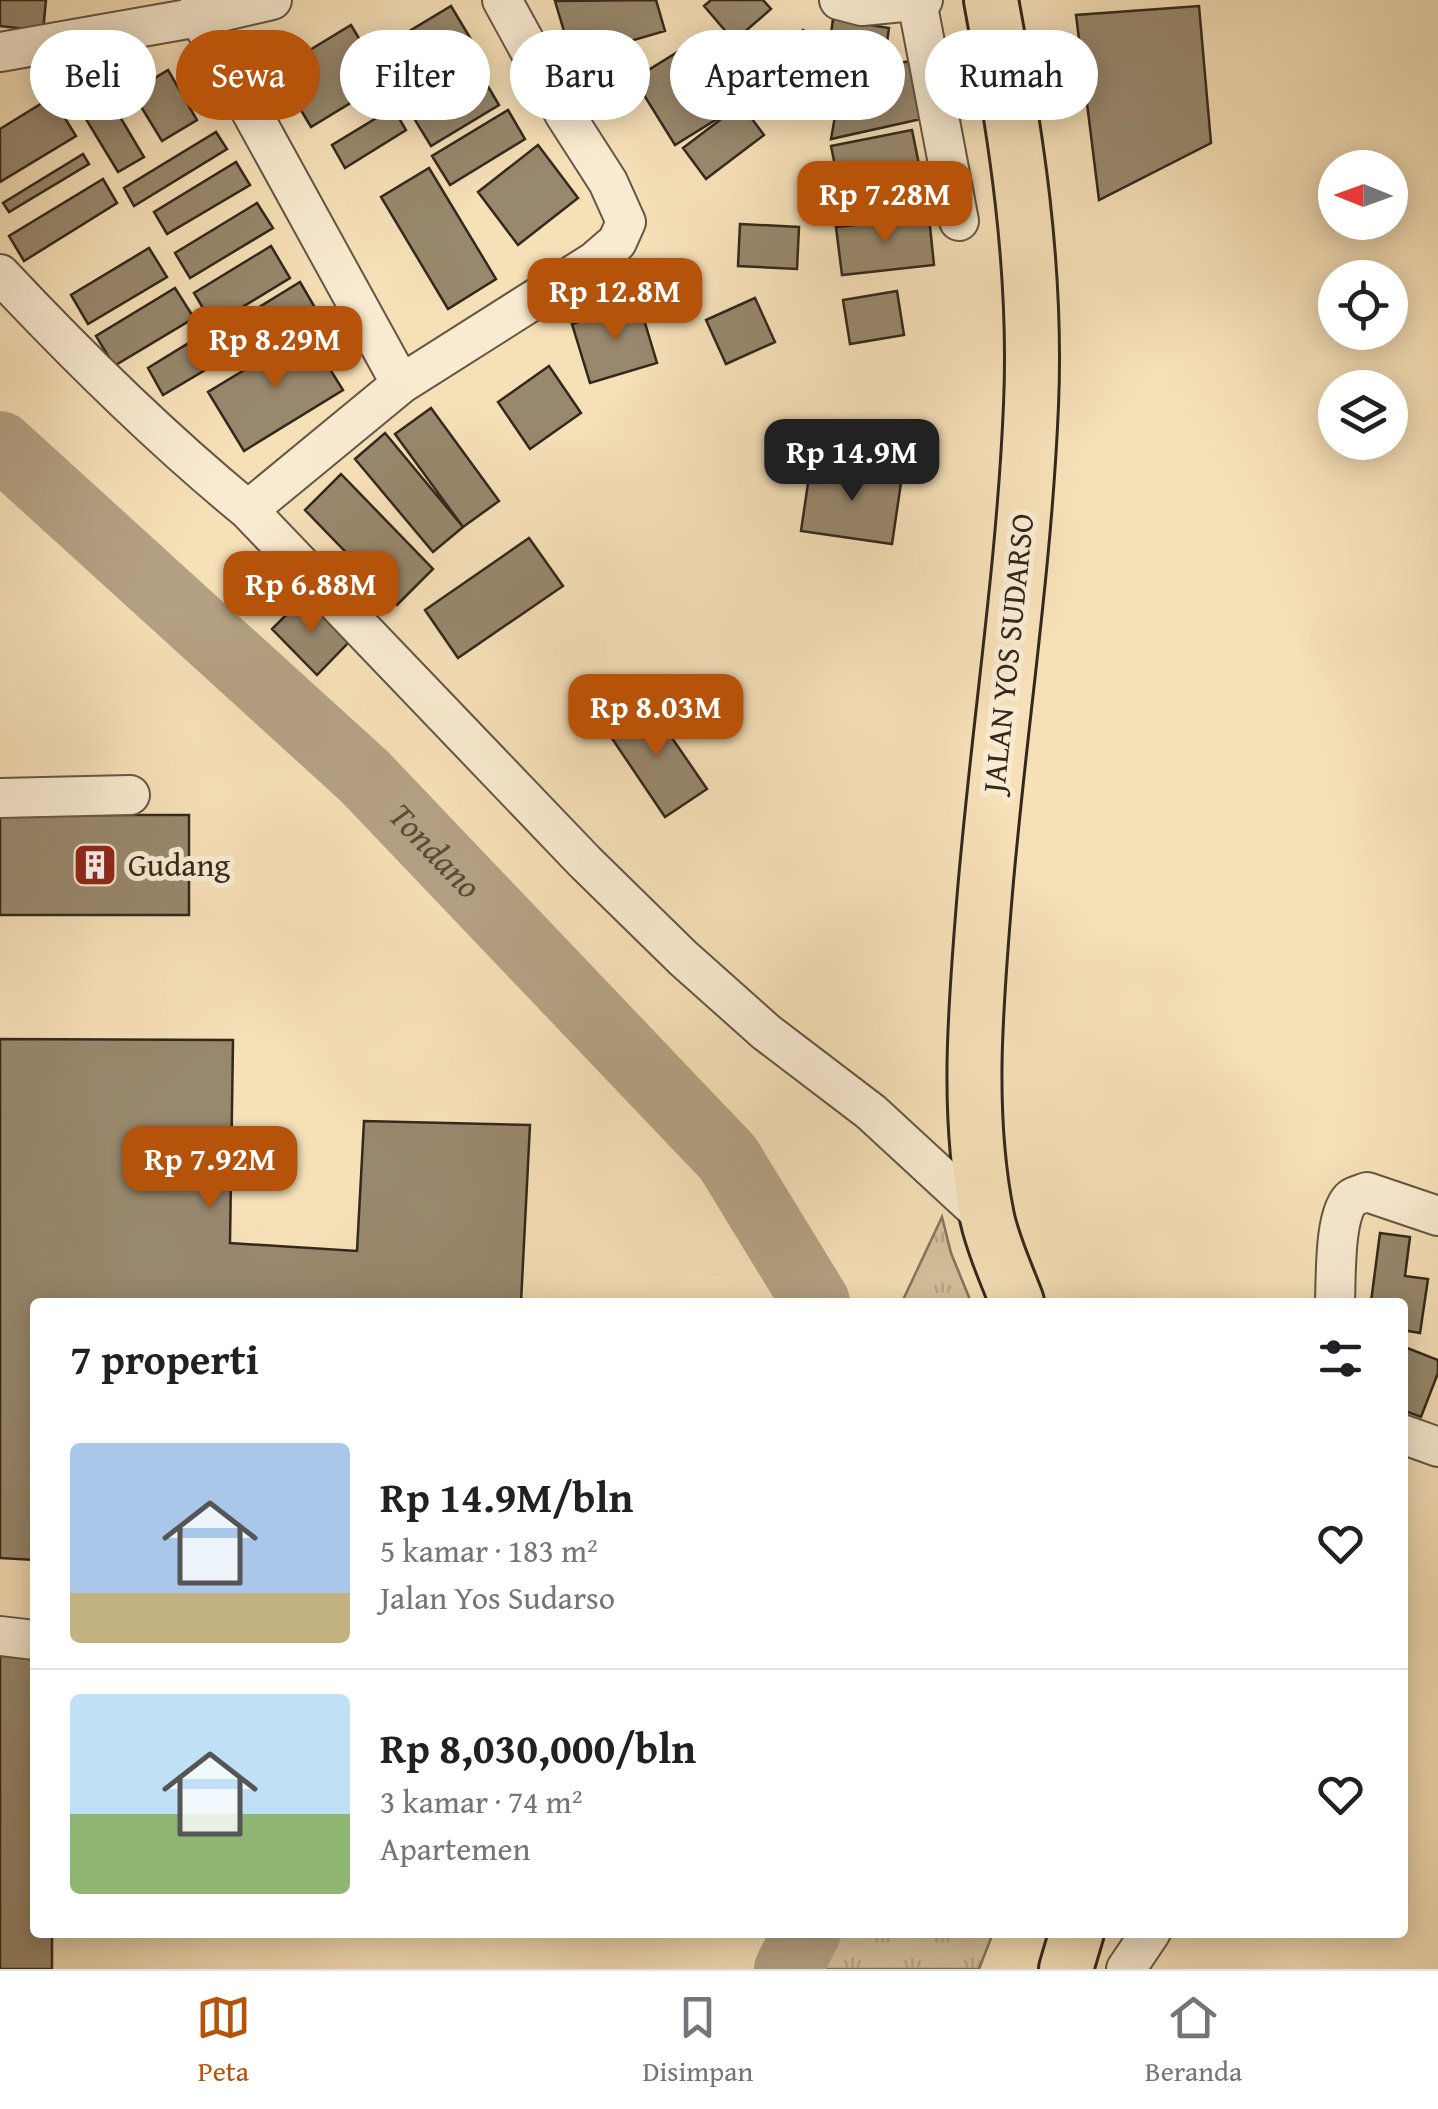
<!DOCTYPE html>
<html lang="id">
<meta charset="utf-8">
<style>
body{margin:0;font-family:"Gentium Book Plus",serif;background:#f6f6f6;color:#202124;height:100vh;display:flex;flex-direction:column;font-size:38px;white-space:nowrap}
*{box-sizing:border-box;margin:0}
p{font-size:32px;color:#757577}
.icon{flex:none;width:55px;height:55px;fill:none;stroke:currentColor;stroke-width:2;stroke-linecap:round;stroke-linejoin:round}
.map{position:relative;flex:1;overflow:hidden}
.sheet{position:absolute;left:30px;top:1298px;width:1378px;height:640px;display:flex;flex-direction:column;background:#fff;border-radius:10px;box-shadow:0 5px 25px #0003}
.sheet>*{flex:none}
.hud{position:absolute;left:30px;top:30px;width:1380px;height:90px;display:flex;gap:20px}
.needle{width:65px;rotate:271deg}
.buttons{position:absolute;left:1318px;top:150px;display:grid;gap:20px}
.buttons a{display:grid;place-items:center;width:90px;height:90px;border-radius:50%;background:#fff;box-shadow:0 5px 25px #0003;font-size:50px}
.price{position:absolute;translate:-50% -85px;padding:0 22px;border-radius:20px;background:#b45309;color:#fff;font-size:32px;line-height:65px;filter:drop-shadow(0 2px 5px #0008)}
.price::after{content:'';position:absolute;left:50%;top:60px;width:30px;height:22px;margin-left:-15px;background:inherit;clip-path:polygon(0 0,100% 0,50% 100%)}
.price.selected{background:#222;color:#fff}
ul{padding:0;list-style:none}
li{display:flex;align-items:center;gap:30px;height:250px;padding:0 40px}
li+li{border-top:2px solid #e0e0e0}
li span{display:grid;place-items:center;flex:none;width:280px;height:200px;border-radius:10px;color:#555}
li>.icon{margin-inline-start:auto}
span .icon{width:120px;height:120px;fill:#fffc;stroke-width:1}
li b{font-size:42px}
h2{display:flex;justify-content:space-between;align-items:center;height:120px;padding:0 40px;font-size:42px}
.pill{padding:0 35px;border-radius:45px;background:#fff;box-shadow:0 5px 25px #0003;font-size:35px;line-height:90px}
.pill.selected{background:#b45309;color:#fff}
.tabs{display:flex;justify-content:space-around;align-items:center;height:140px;border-top:2px solid #e0e0e0;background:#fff;font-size:28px;color:#757577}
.tabs a{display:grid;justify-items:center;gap:5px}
.tabs .selected{color:#b45309}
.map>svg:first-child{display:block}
.park{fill:url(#park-tufts);stroke:#84745c;stroke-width:2.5}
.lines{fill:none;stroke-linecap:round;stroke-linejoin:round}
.river{stroke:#b4a183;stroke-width:68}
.building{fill:#98886d;stroke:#33281c;stroke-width:2.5}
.minor-casing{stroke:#645643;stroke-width:42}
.highway-casing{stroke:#33281c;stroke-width:58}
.minor{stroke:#f9ebd1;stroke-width:38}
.highway{stroke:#f6e0b8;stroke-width:52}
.labels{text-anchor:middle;stroke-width:10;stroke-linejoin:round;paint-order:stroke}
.street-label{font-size:32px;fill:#33281c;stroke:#f9ebd1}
.poi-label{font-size:32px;fill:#33281c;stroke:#f9ebd1;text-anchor:start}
.water-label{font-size:35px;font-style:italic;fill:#5a4c3b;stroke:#f9ebd1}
</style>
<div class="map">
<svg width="1438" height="1969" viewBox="0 0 1438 1969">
<defs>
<pattern id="park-tufts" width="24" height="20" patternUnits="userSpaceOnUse" patternTransform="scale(2.5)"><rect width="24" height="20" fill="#d5c19d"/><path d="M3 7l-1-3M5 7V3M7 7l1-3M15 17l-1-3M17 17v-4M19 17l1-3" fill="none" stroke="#b7a687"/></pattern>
</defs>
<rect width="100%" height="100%" fill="#f6e0b8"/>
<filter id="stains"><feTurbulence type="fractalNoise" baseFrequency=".002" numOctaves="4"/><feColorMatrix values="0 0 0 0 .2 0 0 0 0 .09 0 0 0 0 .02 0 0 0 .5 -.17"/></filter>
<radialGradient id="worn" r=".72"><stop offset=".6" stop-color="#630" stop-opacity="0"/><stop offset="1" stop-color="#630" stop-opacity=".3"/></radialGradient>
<path class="park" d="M942,1217l9,36 20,49h-69z
M816,1933v-1l177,1 -14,36h-173z"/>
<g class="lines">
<g class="river">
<path id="s1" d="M0,445l365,332 363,381 88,144"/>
<path d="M788,1969l19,-37"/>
</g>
</g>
<path class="building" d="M0,0h46l-3,31 -43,-5z
M656,0l9,31 -93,27 -17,-57z
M711,0h52l8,9 -37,32 -30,-35z
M451,6l27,45 -73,45 -27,-46z
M1199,6l12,137 -112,57 -23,-185z
M833,19l56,9 -4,28 -56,-8z
M351,25l34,57 -74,45 -34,-57z
M803,30l22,21 -36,39 -22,-21z
M684,48l41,66 -50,31 -41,-66z
M828,55l15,11 -24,37 -17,-11z
M912,61l9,58 -90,20 12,-68z
M476,66l23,39 -68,41 -24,-39z
M168,70l29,50 -35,21 -30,-49z
M104,90l40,67 -26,15 -40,-66z
M52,97l24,39 -76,46v-53z
M741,104l23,31 -58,44 -23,-31z
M393,108l13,22 -61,38 -13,-23z
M508,110l17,29 -75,46 -18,-29z
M912,130l11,54 -81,16 -11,-54z
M216,132l11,17 -93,57 -10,-18z
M538,145l40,53 -60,47 -40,-53z
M83,154l6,10 -80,48 -6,-9z
M236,162l14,23 -83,49 -13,-22z
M429,168l67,111 -48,30 -67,-112z
M103,179l14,24 -93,58 -15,-25z
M257,203l16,25 -83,50 -15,-25z
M929,217l5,48 -92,10 -6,-48z
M740,224l59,3 -2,42 -59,-3z
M271,246l19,32 -77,47 -19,-32z
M149,248l18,29 -79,47 -17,-29z
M682,271l9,42 -25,5 -9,-42z
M300,282l17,29 -82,50 -18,-28z
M175,288l19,30 -80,48 -18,-30z
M897,291l7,44 -54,9 -7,-44z
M755,298l20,44 -49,22 -20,-44z
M639,303l18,60 -67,20 -18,-59z
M307,332l36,58 -99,61 -36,-59z
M205,333l17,27 -59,35 -15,-27z
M549,366l32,47 -51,36 -32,-47z
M431,408l68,93 -36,26 -68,-93z
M385,433l78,94 -30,25 -78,-93z
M811,463l91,13 -10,68 -91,-13z
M341,474l92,95 -36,36 -92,-95z
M529,538l34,48 -105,72 -33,-48z
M304,597l45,45 -32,33 -45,-46z
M646,700l61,89 -42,28 -60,-89z
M0,815h189v100h-189z
M0,1039l233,1 -3,203 127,8 7,-130 166,4 -9,177h-486v258l-35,-2z
M1380,1233l30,4 -5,39 23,3 -8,54 -18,-3v-28h-31z
M1402,1346l36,14v13l-17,44 -19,-7z
M0,1647h35v285h17v37h-52z"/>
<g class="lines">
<defs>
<path id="minor" d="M200,0l-1,17 202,367
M839,0l23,6 61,-6
M917,1l42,220
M0,52l199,-35 73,-17
M0,274c78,83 160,164 248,236l337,352 98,96 83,74 105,80 117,108
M248,510l153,-126 194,-123 22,-19 9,-20 -18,-40 -43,-67 -63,-115
M0,798l130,-3
M1335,1302c1,-22 -1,-91 17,-104 4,-3 10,-4 15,-6l71,24
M1402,1434l36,13
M0,1636l35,4
M1126,1969l25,-37"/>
<path id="highway" d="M991,0c25,135 46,267 40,405 -7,171 -35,341 -48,511 -8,100 -16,202 4,301 6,29 20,58 30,85
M1066,1969l11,-37"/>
</defs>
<use href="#minor" class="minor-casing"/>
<use href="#highway" class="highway-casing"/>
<use href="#minor" class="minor"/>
<use href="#highway" class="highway"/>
</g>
<defs>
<symbol id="building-square" viewBox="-11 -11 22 22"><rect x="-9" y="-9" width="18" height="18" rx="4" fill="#8f2418" stroke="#f9ebd1"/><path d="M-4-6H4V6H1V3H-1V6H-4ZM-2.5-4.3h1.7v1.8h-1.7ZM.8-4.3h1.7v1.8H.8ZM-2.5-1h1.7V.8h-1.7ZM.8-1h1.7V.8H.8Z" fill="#fff"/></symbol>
</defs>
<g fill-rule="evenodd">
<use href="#building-square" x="70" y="840" width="50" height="50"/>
</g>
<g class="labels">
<g class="street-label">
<text transform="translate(1008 653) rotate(-84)" y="11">JALAN YOS SUDARSO</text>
</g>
<g class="poi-label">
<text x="128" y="876">Gudang</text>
</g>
<g class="water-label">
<text dy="12" stroke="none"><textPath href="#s1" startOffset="595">Tondano</textPath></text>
</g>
</g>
<rect width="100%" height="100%" filter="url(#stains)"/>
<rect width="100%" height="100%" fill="url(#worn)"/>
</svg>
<div class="buttons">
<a><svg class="needle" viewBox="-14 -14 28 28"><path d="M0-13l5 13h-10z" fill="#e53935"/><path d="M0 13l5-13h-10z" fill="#757577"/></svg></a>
<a><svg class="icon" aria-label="locate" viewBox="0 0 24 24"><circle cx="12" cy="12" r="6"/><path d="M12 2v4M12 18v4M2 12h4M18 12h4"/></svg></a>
<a><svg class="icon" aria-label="layers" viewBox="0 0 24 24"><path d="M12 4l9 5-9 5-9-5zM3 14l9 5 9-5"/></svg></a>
</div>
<b class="price" style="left:885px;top:246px">Rp 7.28M</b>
<b class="price" style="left:615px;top:343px">Rp 12.8M</b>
<b class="price" style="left:275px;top:391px">Rp 8.29M</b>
<b class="price selected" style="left:852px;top:504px">Rp 14.9M</b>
<b class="price" style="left:311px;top:636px">Rp 6.88M</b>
<b class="price" style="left:656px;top:759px">Rp 8.03M</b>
<b class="price" style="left:210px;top:1211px">Rp 7.92M</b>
<div class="hud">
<a class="pill">Beli</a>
<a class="pill selected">Sewa</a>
<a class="pill">Filter</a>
<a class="pill">Baru</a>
<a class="pill">Apartemen</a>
<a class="pill">Rumah</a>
</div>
<section class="sheet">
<h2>7 properti<svg class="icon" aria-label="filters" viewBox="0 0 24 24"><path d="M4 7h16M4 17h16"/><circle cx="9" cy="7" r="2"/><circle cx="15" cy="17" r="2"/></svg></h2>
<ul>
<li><span style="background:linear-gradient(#a9c7e8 75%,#c2b280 0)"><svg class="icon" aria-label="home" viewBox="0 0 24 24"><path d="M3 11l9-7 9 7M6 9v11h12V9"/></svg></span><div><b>Rp 14.9M/bln</b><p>5 kamar · 183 m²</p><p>Jalan Yos Sudarso</p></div><svg class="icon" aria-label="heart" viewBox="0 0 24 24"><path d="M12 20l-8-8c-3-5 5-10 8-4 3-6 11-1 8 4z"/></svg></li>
<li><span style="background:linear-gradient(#bfe0f5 60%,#8fb573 0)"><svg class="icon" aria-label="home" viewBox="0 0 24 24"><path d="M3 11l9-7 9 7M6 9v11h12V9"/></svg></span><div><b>Rp 8,030,000/bln</b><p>3 kamar · 74 m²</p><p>Apartemen</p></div><svg class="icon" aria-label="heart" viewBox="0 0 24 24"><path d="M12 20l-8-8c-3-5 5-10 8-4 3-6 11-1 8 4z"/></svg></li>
</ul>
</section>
</div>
<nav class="tabs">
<a class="selected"><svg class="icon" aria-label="map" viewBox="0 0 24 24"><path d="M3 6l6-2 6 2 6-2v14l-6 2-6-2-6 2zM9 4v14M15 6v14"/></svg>Peta</a>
<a><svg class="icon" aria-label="saved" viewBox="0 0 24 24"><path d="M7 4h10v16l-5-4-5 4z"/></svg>Disimpan</a>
<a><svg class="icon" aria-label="home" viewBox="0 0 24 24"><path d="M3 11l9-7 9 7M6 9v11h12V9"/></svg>Beranda</a>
</nav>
